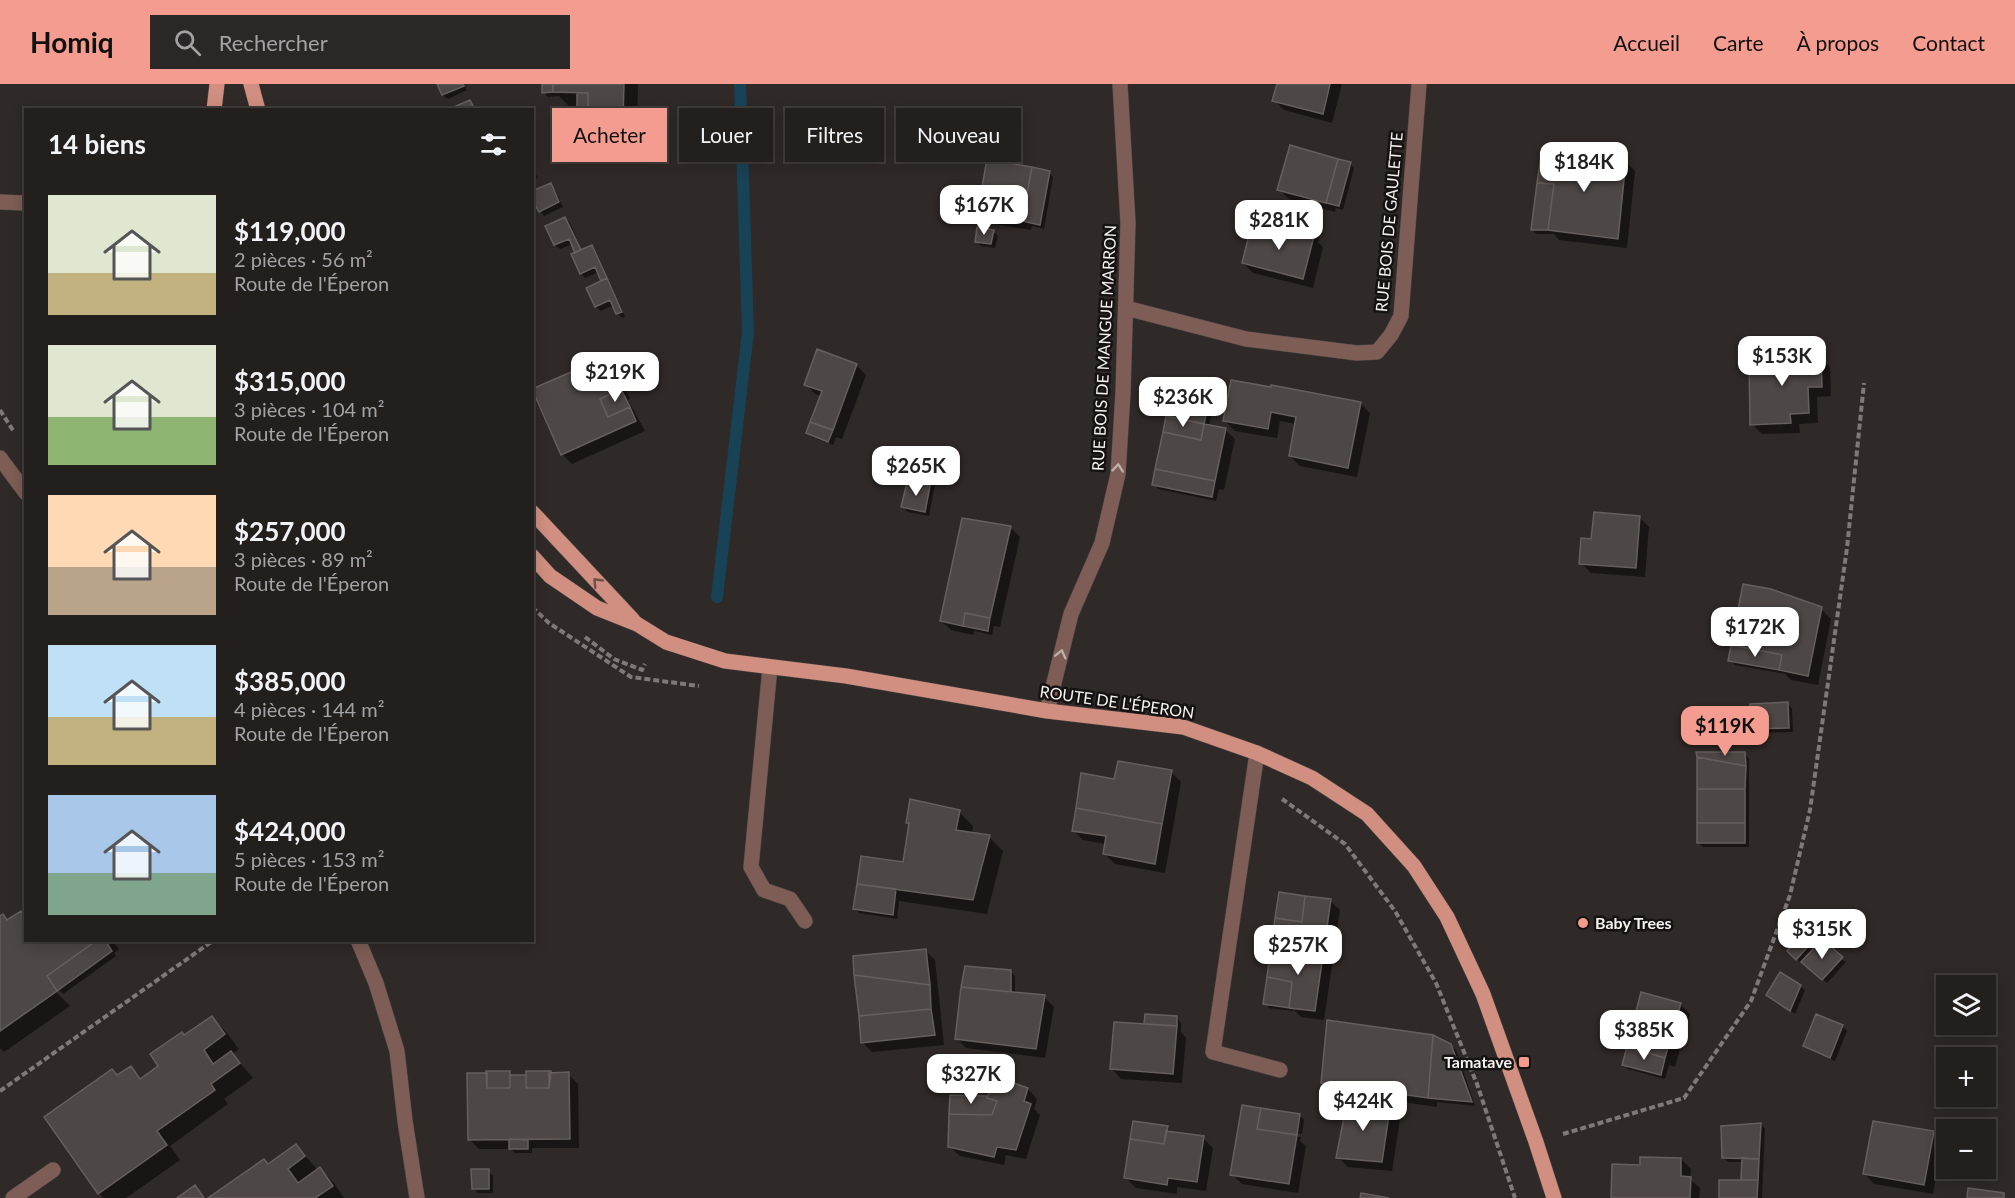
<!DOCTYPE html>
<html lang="fr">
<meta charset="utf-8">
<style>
body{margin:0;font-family:Lato,sans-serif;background:#2b2726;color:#f1f3f6;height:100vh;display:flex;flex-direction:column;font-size:22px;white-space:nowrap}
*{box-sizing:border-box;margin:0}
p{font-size:20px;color:#a3a2a4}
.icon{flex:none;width:33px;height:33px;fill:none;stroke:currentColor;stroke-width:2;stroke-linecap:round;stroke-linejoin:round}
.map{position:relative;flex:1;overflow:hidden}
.details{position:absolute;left:24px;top:24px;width:510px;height:834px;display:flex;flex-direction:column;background:#231f1d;border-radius:0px;box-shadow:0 3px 15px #0003,0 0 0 2px #403d3b}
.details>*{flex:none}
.guide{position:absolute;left:552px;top:24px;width:570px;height:54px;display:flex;gap:12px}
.fabs{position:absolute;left:1936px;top:891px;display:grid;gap:12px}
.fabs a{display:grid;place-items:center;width:60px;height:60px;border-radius:0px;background:#231f1d;box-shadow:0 3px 15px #0003,0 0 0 2px #403d3b;font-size:30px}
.price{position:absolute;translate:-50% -51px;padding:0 14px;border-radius:12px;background:#fff;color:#222;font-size:20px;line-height:39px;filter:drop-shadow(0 2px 3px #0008)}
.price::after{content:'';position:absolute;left:50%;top:36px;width:18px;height:14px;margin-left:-9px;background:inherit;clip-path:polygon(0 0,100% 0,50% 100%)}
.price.active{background:#f59c91;color:#111}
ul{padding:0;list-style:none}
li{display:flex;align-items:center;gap:18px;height:150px;padding:0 24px}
li span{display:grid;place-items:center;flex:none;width:168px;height:120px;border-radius:0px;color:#555}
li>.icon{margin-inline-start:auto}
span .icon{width:72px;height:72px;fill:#fffc;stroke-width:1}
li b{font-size:26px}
h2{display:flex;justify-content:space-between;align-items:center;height:72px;padding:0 24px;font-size:26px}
.pill{padding:0 21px;border-radius:0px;background:#231f1d;box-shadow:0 3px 15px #0003,0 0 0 2px #403d3b;font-size:21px;line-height:54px}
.pill.active{background:#f59c91;color:#111}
header{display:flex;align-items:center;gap:36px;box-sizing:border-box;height:84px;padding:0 30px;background:#f59c91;color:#111}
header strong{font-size:28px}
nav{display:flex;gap:33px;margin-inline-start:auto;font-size:21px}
.search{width:420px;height:54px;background:#2b2726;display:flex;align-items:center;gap:15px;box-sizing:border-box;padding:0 21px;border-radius:0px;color:#a3a2a4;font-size:22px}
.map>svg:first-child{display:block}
.shadow{fill:#0007}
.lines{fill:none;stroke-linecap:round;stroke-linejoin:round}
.stream{stroke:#184357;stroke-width:12}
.building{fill:#4d4745;stroke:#665f5d;stroke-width:1.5}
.minor-casing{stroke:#4b4543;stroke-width:16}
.major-casing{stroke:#4b4543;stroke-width:16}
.path{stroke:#7f7a78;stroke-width:4;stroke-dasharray:6 3;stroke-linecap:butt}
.minor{stroke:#7d5d56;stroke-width:15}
.major{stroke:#d08f80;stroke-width:15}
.oneway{stroke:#bfafab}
.oneway2{stroke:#725048}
.poi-dot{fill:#f59c91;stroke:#151211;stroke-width:2}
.labels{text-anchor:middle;stroke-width:5;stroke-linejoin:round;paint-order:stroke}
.street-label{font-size:16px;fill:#f5f2f0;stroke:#151211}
.poi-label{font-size:16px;font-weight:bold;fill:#f5f2f0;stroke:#151211;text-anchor:start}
</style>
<header>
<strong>Homiq</strong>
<div class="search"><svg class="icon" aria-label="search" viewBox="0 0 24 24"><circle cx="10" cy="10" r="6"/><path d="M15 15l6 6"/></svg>Rechercher</div>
<nav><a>Accueil</a><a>Carte</a><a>À propos</a><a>Contact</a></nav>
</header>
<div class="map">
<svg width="2015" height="1114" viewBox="0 0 2015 1114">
<rect width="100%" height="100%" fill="#2f2927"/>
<path class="shadow" d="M439,0h25l3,6 -19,9 -5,-4z
M544,0h94l-1,49 -33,-1 -10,-9 -11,-1 -4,-5v-11h-10l-10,-10 -11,1 -4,-5z
M1278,0h64l-10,39 -48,-13 -10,-10z
M1015,29l4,4 -1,11 -22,-2 -5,-5z
M1626,78l9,9 -8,77 -68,-8 -5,-6h-17l-5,-4z
M1350,79l4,5 -11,42 -7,-2 -1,4 -46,-13 -10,-10z
M532,83l6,11 -6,2z
M1049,88l4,5 -9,52 -12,-3 -1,4 -43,-7 -10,-10z
M550,101l5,5 8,17 -19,9 -4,-5z
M565,134l5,5 12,28 9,-4 5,4 29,66 -3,1 -4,-4 -4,-9 -13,6 -5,-4 -8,-18 15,-7 -4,-10 -14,6 -4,-5 -4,-19 -4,-10 -13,5 -5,-4z
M1319,135l4,5 -5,18 5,5 -10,41 -60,-15 -10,-10z
M993,147l5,5 -3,12 -14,-2 -5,-5z
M1821,273l9,10 1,29 -14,1 1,26 -19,1 1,9 -38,1 -10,-10z
M606,274l5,4 5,11 -19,9v3l20,-9 8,11 5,12 -2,1 17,31 -73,33 -10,-10z
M856,281l10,10 -24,64 -6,-2 -3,8 -21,-8 -4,-4 13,-37 -6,-2 -9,-10z
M1232,298l128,21 10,10 -13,64 -57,-11 -10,-10 6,-32 -16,-3 -3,17 -42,-7 -10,-10z
M1171,310l38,7 4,5 -4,20 16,4 10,9 -11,51 -5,-1 -3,12 -58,-12 -4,-5z
M910,386l22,5 4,4 -7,37 -21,-4 -5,-5z
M1639,433l10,10 -4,50 -54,-4 -10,-10z
M1010,443l10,10 -20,90 -6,-1 -2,9 -18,-4 -1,4 -22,-5 -10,-9z
M1821,525l10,10 -13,66 -27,-5 -6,-6 -50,-9 -5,-5z
M1787,620l5,4 1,24 -36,1 -5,-4z
M1745,670l4,5v88h-46l-5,-5z
M1171,688l10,10 -16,91 -50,-9 -10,-10 1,-10 -23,-4 -10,-10 43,-49z
M959,728l14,14 -1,8 17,3 14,14 -16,63 -88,-13 -2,18 -38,-6 -4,-4 50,-46 5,-38 -2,-3z
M1330,817l10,9 -16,110 -23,-3 -8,-8v2l-24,-3 -4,-5z
M3,832l23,24h93l-4,4 4,5 -5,4 2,3 -53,38 -5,-5h-5l17,17 -66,46 -4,-4v-130z
M1813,857l33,21 -19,21 -24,-22 -2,2 -12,-12z
M925,866l10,10 9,85 -72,7 -10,-10z
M1010,887l5,5v18l29,3 10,10 -9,51 -79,-10 -10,-10z
M1800,902l5,4 -10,24 -27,-19z
M1680,920l10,10 -15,53 -6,-2 -4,14 -37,-10 -4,-5z
M212,933l14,15 13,17 -7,5 21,24 -29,21 4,5 -58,42 10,14 -54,38h-22l-5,-5 19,-117 12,-9 12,12 18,-13 25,-29z
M1177,934l4,5v9l5,6 -4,45 -61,-4 -9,-10 33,-44z
M1842,942l5,5 -12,30 -26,-11 -4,-4z
M1450,961l6,5 19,56 -38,-4v5l-104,-15 -10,-9z
M510,989l3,3 55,-2 10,10 1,64h-47v5h-17l-4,-4h-32l-10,-10z
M1028,1005l9,10 -3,10 6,6 -14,44 -20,-4 -2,10 -44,-9 -10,-9z
M1243,1023l56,8 5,5 -2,14 -34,-5v3l33,5 -1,4 6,5 -8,47 -56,-9 -10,-10z
M1390,1025l10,10 -8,52 -44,-4 -10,-10z
M1761,1040l4,5 -3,69h-42l22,-17 1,-19h-15l-5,-4z
M1167,1043l4,6 32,5 10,10 -7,43 -29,-4v7l-41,-6 -10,-10z
M1933,1049l10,10 -10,51 -59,-10 -9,-10z
M296,1062l22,24 2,-1 14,14 10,15h-133l58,-33z
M1681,1075l10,10 -1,10 10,9 -1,10h-86l28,-31z
M488,1087l5,5v17h-15l-5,-5z"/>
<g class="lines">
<path class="stream" d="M717,513l31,-265 -8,-248"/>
</g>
<path class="building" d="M437,0h26l1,2 -22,9z
M542,0h11v8l-11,1z
M553,0h71l-1,35h-35v-26l-35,-1z
M1277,0h53l-7,30 -51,-13z
M577,9h11v26l-11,-1z
M470,16l5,10h-26v-1z
M991,24l24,3 -1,14 -25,-3z
M1290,61l48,14 -12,44 -49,-13z
M1542,66l84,10 -8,79 -70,-9 6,-46 -17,-1z
M987,75l45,8 -10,54 -45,-7z
M1338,75l13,3 -12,44 -13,-3z
M1032,83l18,4 -10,54 -18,-4z
M551,99l8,19 -20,10 -7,-13v-8z
M1537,99l17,1 -6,46h-17z
M1279,124l40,10 -5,18 -39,-10z
M565,133l16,33 -6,3 -6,-14 -15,6 -9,-19z
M1275,142l39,10 -11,43 -61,-16 9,-36 22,6z
M977,143l17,3 -3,14 -16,-2z
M592,161l15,33 -6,3 -6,-14 -15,7 -9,-20z
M607,194l15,34 -6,2 -6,-14 -15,7 -9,-19z
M817,265l40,15 -24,66 -23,-8 12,-31 -18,-6z
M1821,271l1,32h-14l1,26 -19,1 1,9 -41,2 -1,-67z
M607,272l8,19 -21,10 -9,-19z
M585,282l9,19 21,-10 6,14 -21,10 8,18 22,-10 6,14 -75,34 -29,-66z
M1231,296l40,7v-2l90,17 -13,66 -59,-12 7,-39 -25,-5 -3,17 -45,-8z
M621,305l9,18 -22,10 -8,-18z
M1170,309l39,7 -5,24 -38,-8z
M1166,332l38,8 -3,16 -38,-8z
M810,338l23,8 -5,12 -22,-9z
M1204,340l22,4 -11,53 -60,-12 8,-37 38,8z
M909,385l18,3 -2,12 -18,-2z
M1155,385l60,12 -3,16 -60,-12z
M927,388l6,1 -3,13 -5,-2z
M907,398l23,4 -5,26 -24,-5z
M1594,428l46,4 -4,52 -57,-4 2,-26 10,1z
M962,434l49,8 -21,92 -25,-5 -2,13 -23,-5z
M1743,500l28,5 51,18 -14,69 -29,-6 3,-15 -51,-10z
M965,529l25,5 -2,13 -25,-5z
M1731,561l51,10 -3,15 -51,-9z
M1788,618l1,26 -38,1 -1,-25z
M1696,668h49l1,14 -49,-9z
M1697,673l49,9 -1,23h-48z
M1118,677l54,9 -10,54 -86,-16 5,-35 33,6z
M1697,705h48v34h-48z
M910,715l50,11 -4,20 34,5 -17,65 -116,-16 4,-28 42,6 6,-39h-3z
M1076,724l86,16 -7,40 -52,-10 3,-18 -34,-5z
M1697,739h48v20h-48z
M857,800l39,5 -3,26 -40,-6z
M1279,808l26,4 -3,26 -27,-4z
M1305,812l26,3 -8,56 -52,-7 4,-30 27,4z
M21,827l5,6v23h71l-50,36 10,15 -57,40v-115l3,-2 4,6z
M1804,847l10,9 -18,20 -9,-9z
M1822,855l21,18 -21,23 -21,-18z
M97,856h8l7,11 -55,40 -10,-15z
M1271,864l52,7 -8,56 -26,-3 3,-26 -25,-5z
M926,865l4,36 -76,-10 -1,-19z
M965,882l46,4v22l-50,-5z
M1780,888l21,13 -11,26 -24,-16z
M854,891l76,10 1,24 -72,7z
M1267,893l25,5 -3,26 -26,-4z
M961,903l84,8 -9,54 -81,-10z
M1641,908l40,11 -16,55 -38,-11z
M931,925l4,26 -74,8 -2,-27z
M1145,930l32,2v10l-33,-2z
M1816,930l27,11 -13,33 -27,-12z
M212,932l13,18 -21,16 9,14 18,-13 9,12 -29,21 4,6 -58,41 10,14 -69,49 -54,-77 68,-48 5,6 14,-9 9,13 18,-13 -8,-12 32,-22 2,3z
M1327,936l106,15 -5,63 -107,-15z
M1114,938l63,4 -4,48 -63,-5z
M1433,951l18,9 21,58 -44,-4z
M1627,963l38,11 -4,17 -39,-10z
M486,987h24v17h-23z
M526,987h25l-2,17h-23z
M569,988l1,67 -102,1 -1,-67h20v15h23v-13h16v13h23v-15z
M994,992l34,12 -4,13 7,3 -15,46 -19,-3 -3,10 -46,-10 1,-33 43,1 5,-14 -10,-3z
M950,1011l37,1v2l10,3 -5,14 -43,-1z
M1347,1017l43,7 -8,54 -46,-4z
M1242,1021l19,3 -4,21 40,6 -8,49 -59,-9z
M1261,1024l39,6 -3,21 -40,-6z
M1133,1037l35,5 -4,18 -34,-5z
M1873,1037l61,10 -10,54 -61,-11z
M1761,1039l-2,36 -37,-1 -1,-32z
M1166,1047l38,5 -7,46 -29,-4 -1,7 -43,-7 6,-39 34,5z
M509,1055l19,1v9h-19z
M296,1060l9,12 -17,13 10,14 22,-16 13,19 -18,12h-107l56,-39 4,5z
M1640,1073l41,1v18l10,1 -1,21h-79l1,-34 28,1z
M1742,1074l17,1 -1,21h-17z
M471,1085h18v20h-17z
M1719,1096h39l-1,18h-38z
M195,1101l9,13h-27z
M1968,1104l36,5v5h-37z
M1361,1109l28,5h-29z"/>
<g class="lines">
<defs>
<path id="minor" d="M0,118l26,1
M1126,224l120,31 111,14 20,-1 14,-17 10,-19 18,-232
M0,374l26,35
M770,583l-19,200 13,23 26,9 15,22
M1047,627l24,-97 31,-71 16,-69 5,-81 5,-170 -8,-139
M1257,669l-44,299 67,18
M358,856l18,43 21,68 8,70 12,77
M13,1114l40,-28"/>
<path id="major" d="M251,0l7,26
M214,26l3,-26
M532,428l101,108
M532,472l18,20 47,32 40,16 29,18 59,19 121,15 201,35 136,16 74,26 55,25 55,36 47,52 33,51 36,77 53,148 18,56"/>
</defs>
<use href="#minor" class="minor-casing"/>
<use href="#major" class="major-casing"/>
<path class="path" d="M0,326l14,22
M532,523l17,16 82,54 68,9
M585,553l29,22 28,11 3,-6
M1282,715l63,45 50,67 41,72 41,101 38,114
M0,1007l214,-151
M1563,1050l121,-36 67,-97 39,-106 20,-85 37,-262 17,-165"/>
<use href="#minor" class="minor"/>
<use href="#major" class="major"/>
</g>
<defs><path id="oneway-chevron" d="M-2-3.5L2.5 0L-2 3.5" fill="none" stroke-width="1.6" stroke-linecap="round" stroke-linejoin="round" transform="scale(1.5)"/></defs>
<g class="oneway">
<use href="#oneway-chevron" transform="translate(1118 384) rotate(-84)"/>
<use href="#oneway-chevron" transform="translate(1061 570) rotate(-76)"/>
</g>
<use class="oneway2" href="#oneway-chevron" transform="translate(597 498) rotate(-134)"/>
<g class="poi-dot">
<circle cx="1583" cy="839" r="6"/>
<rect x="1518" y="972" width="12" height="12" rx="3"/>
</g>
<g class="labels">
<g class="street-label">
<text transform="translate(1389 138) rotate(-85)" y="6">RUE BOIS DE GAULETTE</text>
<text transform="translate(1104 264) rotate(-87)" y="6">RUE BOIS DE MANGUE MARRON</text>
<text transform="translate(1117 618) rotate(8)" y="6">ROUTE DE L'ÉPERON</text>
</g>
<g class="poi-label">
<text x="1595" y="845">Baby Trees</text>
<text x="1512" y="984" text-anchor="end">Tamatave</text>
</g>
</g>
</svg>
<div class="fabs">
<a><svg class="icon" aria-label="layers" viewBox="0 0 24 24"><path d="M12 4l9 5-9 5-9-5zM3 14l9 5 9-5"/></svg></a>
<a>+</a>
<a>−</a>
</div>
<b class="price" style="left:1584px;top:109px">$184K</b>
<b class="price" style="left:984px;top:152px">$167K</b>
<b class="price" style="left:1279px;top:167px">$281K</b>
<b class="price" style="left:1782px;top:303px">$153K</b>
<b class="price" style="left:615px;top:319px">$219K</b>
<b class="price" style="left:1183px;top:344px">$236K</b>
<b class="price" style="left:916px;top:413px">$265K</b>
<b class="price" style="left:1755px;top:574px">$172K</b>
<b class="price active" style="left:1725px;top:673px">$119K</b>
<b class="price" style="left:1822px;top:876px">$315K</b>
<b class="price" style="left:1298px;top:892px">$257K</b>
<b class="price" style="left:1644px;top:977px">$385K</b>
<b class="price" style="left:971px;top:1021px">$327K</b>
<b class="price" style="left:1363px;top:1048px">$424K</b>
<div class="guide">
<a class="pill active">Acheter</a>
<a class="pill">Louer</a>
<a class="pill">Filtres</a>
<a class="pill">Nouveau</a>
</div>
<section class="details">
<h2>14 biens<svg class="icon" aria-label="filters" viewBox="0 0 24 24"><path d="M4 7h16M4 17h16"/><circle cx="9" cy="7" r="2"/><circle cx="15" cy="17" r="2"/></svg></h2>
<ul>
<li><span style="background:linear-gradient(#dfe7d0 65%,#c2b280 0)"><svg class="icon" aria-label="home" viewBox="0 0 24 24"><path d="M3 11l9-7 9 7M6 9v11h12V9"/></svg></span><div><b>$119,000</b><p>2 pièces · 56 m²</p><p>Route de l'Éperon</p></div></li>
<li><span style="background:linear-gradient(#dfe7d0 60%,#8fb573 0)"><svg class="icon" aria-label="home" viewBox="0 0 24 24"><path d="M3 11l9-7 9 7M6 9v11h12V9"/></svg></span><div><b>$315,000</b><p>3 pièces · 104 m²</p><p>Route de l'Éperon</p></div></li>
<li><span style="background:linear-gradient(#ffd9b3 60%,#b9a48a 0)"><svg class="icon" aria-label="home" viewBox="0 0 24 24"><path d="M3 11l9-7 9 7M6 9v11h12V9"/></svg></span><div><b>$257,000</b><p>3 pièces · 89 m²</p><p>Route de l'Éperon</p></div></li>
<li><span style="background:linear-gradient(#bfe0f5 60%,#c2b280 0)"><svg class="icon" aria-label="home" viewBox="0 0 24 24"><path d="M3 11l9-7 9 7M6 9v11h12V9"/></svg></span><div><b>$385,000</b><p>4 pièces · 144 m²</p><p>Route de l'Éperon</p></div></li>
<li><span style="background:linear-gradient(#a9c7e8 65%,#7fa58c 0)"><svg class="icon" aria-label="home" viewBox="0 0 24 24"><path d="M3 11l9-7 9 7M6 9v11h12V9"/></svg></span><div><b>$424,000</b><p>5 pièces · 153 m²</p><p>Route de l'Éperon</p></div></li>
</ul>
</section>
</div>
